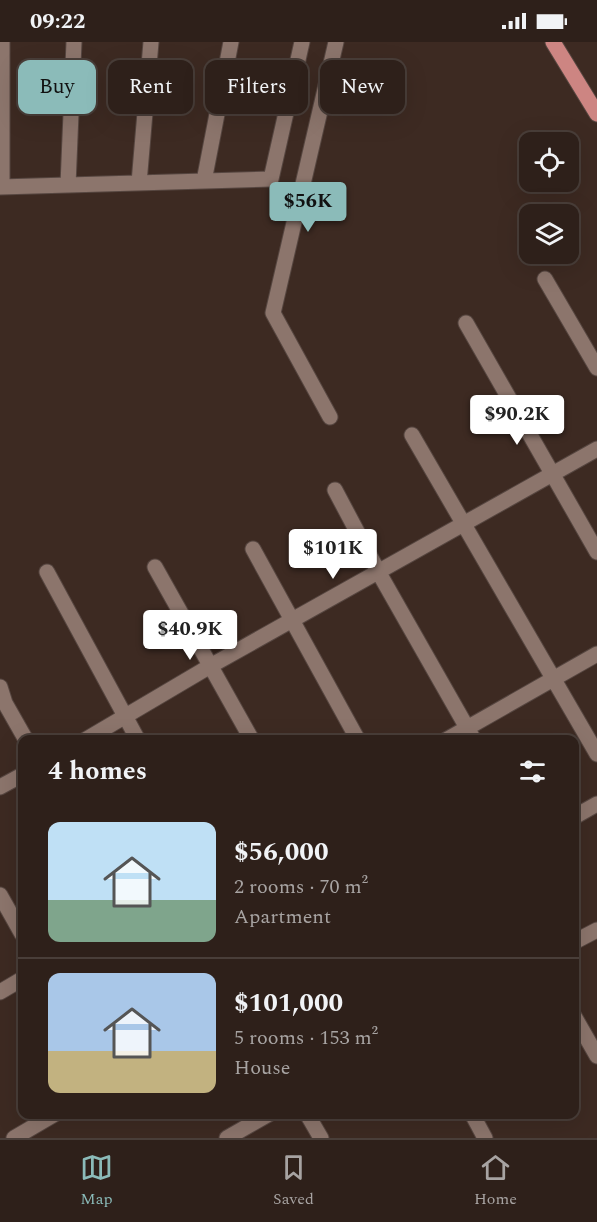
<!DOCTYPE html>
<meta charset="utf-8">
<style>
body{margin:0;font-family:Spectral,serif;background:#3a2d27;color:#f1f3f6;height:100vh;display:flex;flex-direction:column;font-size:22px;white-space:nowrap}
*{box-sizing:border-box;margin:0}
p{font-size:20px;color:#a7a3a2}
.icon{flex:none;width:33px;height:33px;fill:none;stroke:currentColor;stroke-width:2;stroke-linecap:round;stroke-linejoin:round}
.map{position:relative;flex:1;overflow:hidden}
.sheet{position:absolute;left:18px;top:693px;width:561px;height:384px;display:flex;flex-direction:column;background:#2e201a;border-radius:12px;box-shadow:0 6px 24px #0002,0 0 0 2px #493e39}
.sheet>*{flex:none}
.banner{position:absolute;left:18px;top:18px;width:561px;height:54px;display:flex;gap:12px}
.tools{position:absolute;left:519px;top:90px;display:grid;gap:12px}
.tools a{display:grid;place-items:center;width:60px;height:60px;border-radius:12px;background:#2e201a;box-shadow:0 6px 24px #0002,0 0 0 2px #493e39;font-size:30px}
.price{position:absolute;translate:-50% -51px;padding:0 14px;border-radius:6px;background:#fff;color:#222;font-size:20px;line-height:39px;filter:drop-shadow(0 2px 3px #0008)}
.price::after{content:'';position:absolute;left:50%;top:36px;width:18px;height:14px;margin-left:-9px;background:inherit;clip-path:polygon(0 0,100% 0,50% 100%)}
.price.on{background:#8bbbb9;color:#111}
ul{padding:0;list-style:none}
li{display:flex;align-items:center;gap:18px;height:150px;padding:0 30px}
li+li{border-top:2px solid #493e39}
li span{display:grid;place-items:center;flex:none;width:168px;height:120px;border-radius:12px;color:#555}
li>.icon{margin-inline-start:auto}
span .icon{width:72px;height:72px;fill:#fffc;stroke-width:1}
li b{font-size:26px}
h2{display:flex;justify-content:space-between;align-items:center;height:72px;padding:0 30px;font-size:26px}
.pill{padding:0 21px;border-radius:12px;background:#2e201a;box-shadow:0 6px 24px #0002,0 0 0 2px #493e39;font-size:21px;line-height:54px}
.pill.on{background:#8bbbb9;color:#111}
.status{display:flex;justify-content:space-between;align-items:center;height:42px;padding:0 30px;background:#2e201a;direction:ltr}
.status svg{height:16px;fill:currentColor}
.tabs{display:flex;justify-content:space-around;align-items:center;height:84px;border-top:2px solid #493e39;background:#2e201a;font-size:16px;color:#a7a3a2}
.tabs a{display:grid;justify-items:center;gap:3px}
.tabs .on{color:#8bbbb9}
.map>svg:first-child{display:block}
.lines{fill:none;stroke-linecap:round;stroke-linejoin:round}
.minor-casing{stroke:#564640;stroke-width:17}
.major-casing{stroke:#564640;stroke-width:17}
.minor{stroke:#8c756c;stroke-width:15}
.major{stroke:#cd8582;stroke-width:15}
</style>
<div class="status"><b>09:22</b><svg viewBox="0 0 49 12"><path d="M0 12V9h3v3zM5 12V6h3v6zM10 12V3h3v9zM15 12V0h3v12zM26 1h20v11H26zM47 4h2v5h-2z"/></svg></div>
<div class="map">
<svg width="597" height="1096" viewBox="0 0 597 1096">
<rect width="100%" height="100%" fill="#3d2a22"/>
<g class="lines">
<defs>
<path id="minor" d="M2,0v145
M204,139l27,-139
M139,141l12,-141
M68,143l6,-143
M0,145l271,-8 31,-137
M545,237l52,89
M466,281l131,229
M330,375l-57,-104 63,-271
M412,393l185,319
M335,448l44,83 95,167
M253,507l105,191
M155,525l97,173
M47,530l91,168
M0,645l5,16 21,37
M85,698l127,-75 385,-216
M446,698l151,-86
M0,745l22,-12
M574,775l23,-13
M0,853l22,39
M574,900l23,-12
M0,950l22,-13
M574,974l23,40
M307,1072l14,24
M472,1072l13,24
M14,1096l41,-24
M227,1096l42,-24"/>
<path id="major" d="M553,0l44,72"/>
</defs>
<use href="#minor" class="minor-casing"/>
<use href="#major" class="major-casing"/>
<use href="#minor" class="minor"/>
<use href="#major" class="major"/>
</g>
</svg>
<div class="tools">
<a><svg class="icon" aria-label="locate" viewBox="0 0 24 24"><circle cx="12" cy="12" r="6"/><path d="M12 2v4M12 18v4M2 12h4M18 12h4"/></svg></a>
<a><svg class="icon" aria-label="layers" viewBox="0 0 24 24"><path d="M12 4l9 5-9 5-9-5zM3 14l9 5 9-5"/></svg></a>
</div>
<b class="price on" style="left:308px;top:191px">$56K</b>
<b class="price" style="left:517px;top:404px">$90.2K</b>
<b class="price" style="left:333px;top:538px">$101K</b>
<b class="price" style="left:190px;top:619px">$40.9K</b>
<div class="banner">
<a class="pill on">Buy</a>
<a class="pill">Rent</a>
<a class="pill">Filters</a>
<a class="pill">New</a>
</div>
<section class="sheet">
<h2>4 homes<svg class="icon" aria-label="filters" viewBox="0 0 24 24"><path d="M4 7h16M4 17h16"/><circle cx="9" cy="7" r="2"/><circle cx="15" cy="17" r="2"/></svg></h2>
<ul>
<li><span style="background:linear-gradient(#bfe0f5 65%,#7fa58c 0)"><svg class="icon" aria-label="home" viewBox="0 0 24 24"><path d="M3 11l9-7 9 7M6 9v11h12V9"/></svg></span><div><b>$56,000</b><p>2 rooms · 70 m²</p><p>Apartment</p></div></li>
<li><span style="background:linear-gradient(#a9c7e8 65%,#c2b280 0)"><svg class="icon" aria-label="home" viewBox="0 0 24 24"><path d="M3 11l9-7 9 7M6 9v11h12V9"/></svg></span><div><b>$101,000</b><p>5 rooms · 153 m²</p><p>House</p></div></li>
</ul>
</section>
</div>
<nav class="tabs">
<a class="on"><svg class="icon" aria-label="map" viewBox="0 0 24 24"><path d="M3 6l6-2 6 2 6-2v14l-6 2-6-2-6 2zM9 4v14M15 6v14"/></svg>Map</a>
<a><svg class="icon" aria-label="saved" viewBox="0 0 24 24"><path d="M7 4h10v16l-5-4-5 4z"/></svg>Saved</a>
<a><svg class="icon" aria-label="home" viewBox="0 0 24 24"><path d="M3 11l9-7 9 7M6 9v11h12V9"/></svg>Home</a>
</nav>
